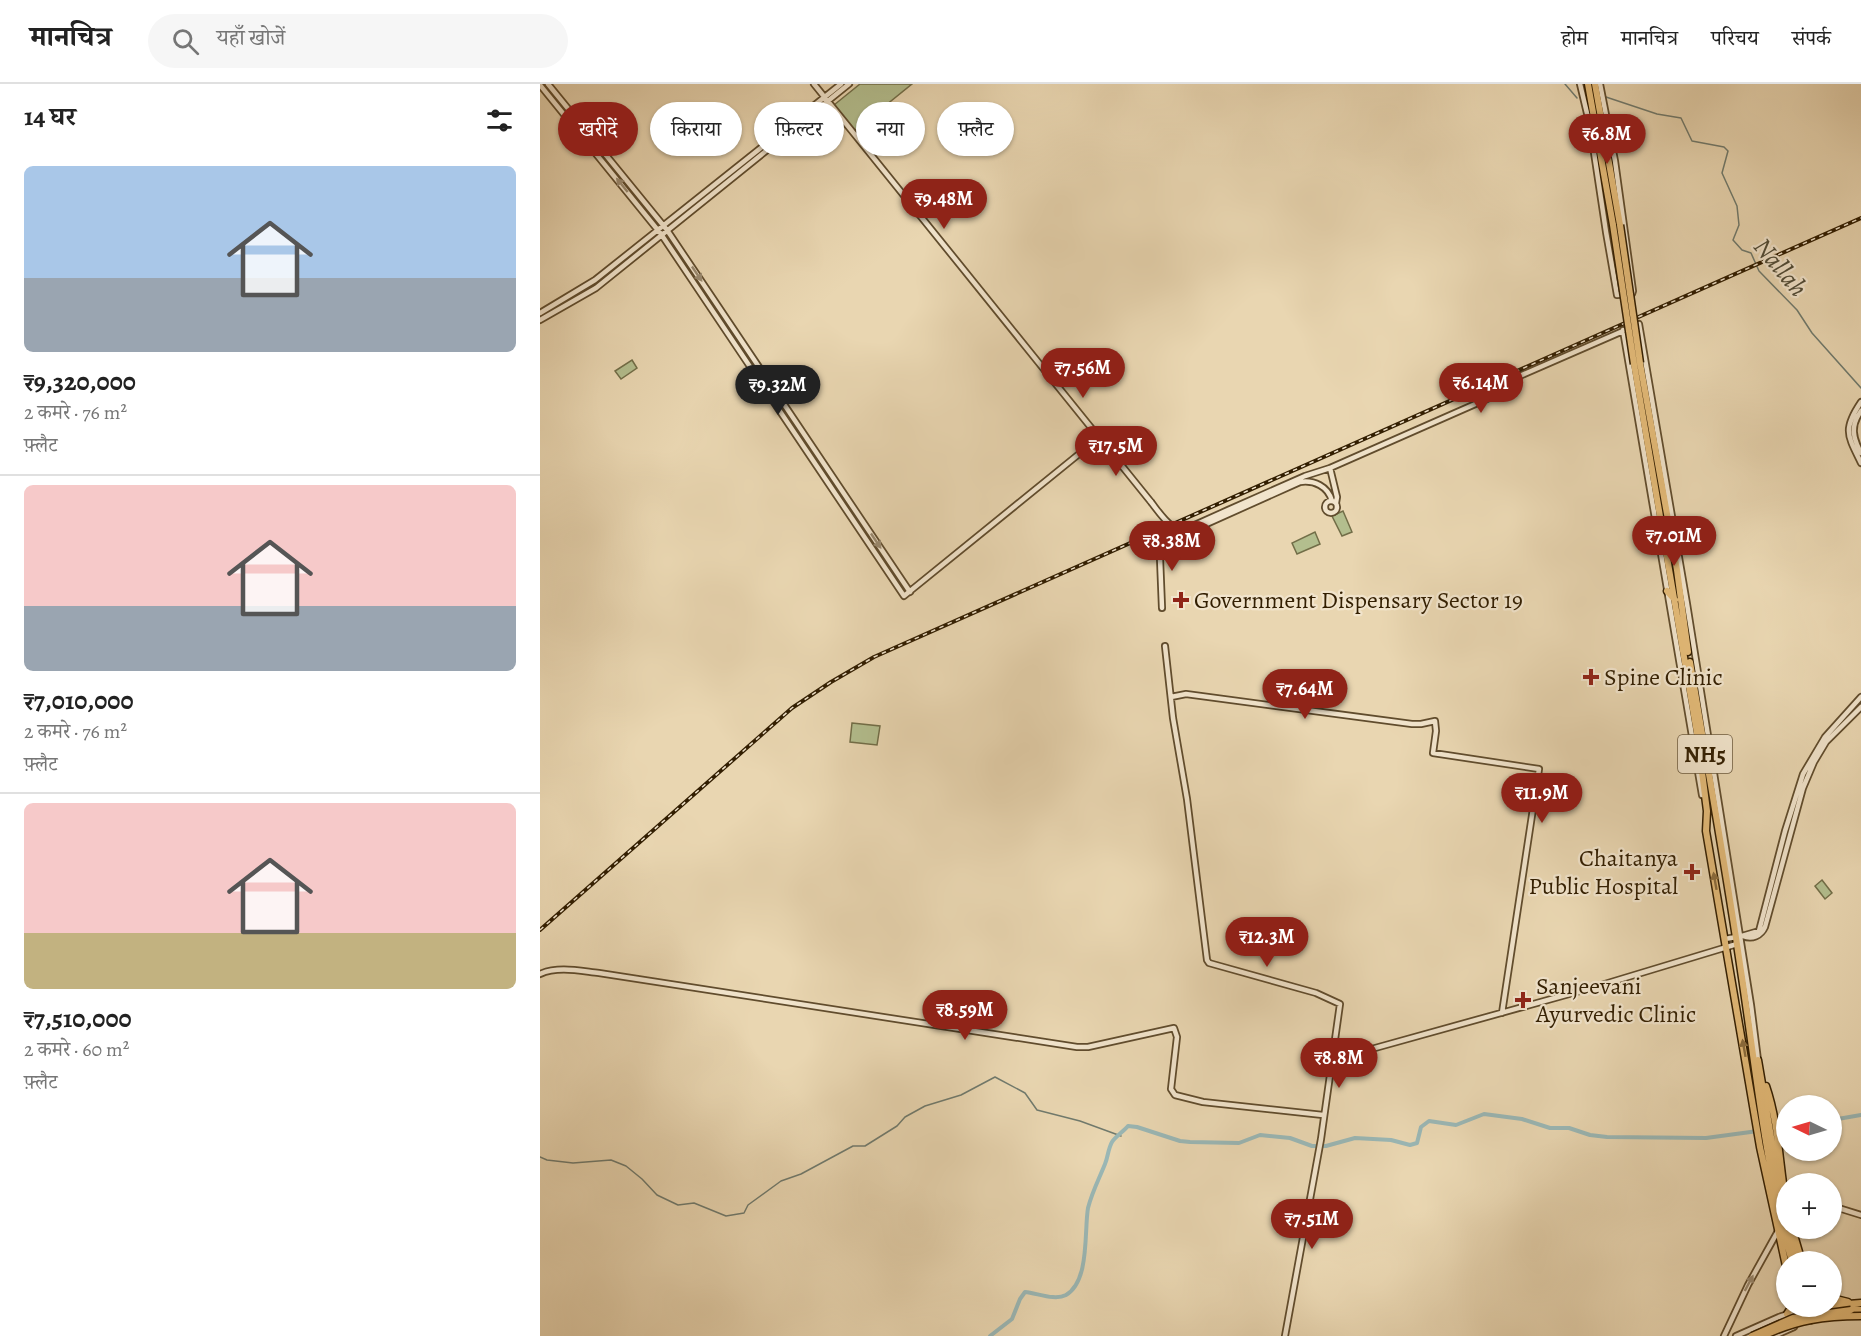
<!DOCTYPE html>
<html lang="hi">
<meta charset="utf-8">
<style>
body{margin:0;font-family:Alegreya,"Noto Serif Devanagari",serif;background:#f6f6f6;color:#222;height:100vh;display:flex;flex-direction:column;font-size:22px;white-space:nowrap}
*{box-sizing:border-box;margin:0}
p{font-size:20px;color:#767676}
.icon{flex:none;width:33px;height:33px;fill:none;stroke:currentColor;stroke-width:2;stroke-linecap:round;stroke-linejoin:round}
.map{position:relative;flex:1;overflow:hidden}
.details{display:flex;flex-direction:column;background:#fff;width:540px}
.details>*{flex:none}
.guide{position:absolute;left:18px;top:18px;width:570px;height:54px;display:flex;gap:12px}
.needle{width:39px;rotate:275deg}
.buttons{position:absolute;left:1236px;top:1011px;display:grid;gap:12px}
.buttons a{display:grid;place-items:center;width:66px;height:66px;border-radius:50%;background:#fff;box-shadow:0 2px 4px #0004;font-size:30px}
.price{position:absolute;translate:-50% -51px;padding:0 14px;border-radius:21px;background:#8f2418;color:#fff;font-size:20px;line-height:39px;filter:drop-shadow(0 2px 3px #0008)}
.price::after{content:'';position:absolute;left:50%;top:36px;width:18px;height:14px;margin-left:-9px;background:inherit;clip-path:polygon(0 0,100% 0,50% 100%)}
.price.selected{background:#222;color:#fff}
ul{padding:0;list-style:none}
li{display:grid;align-content:center;gap:12px;height:318px;padding:0 24px}
li+li{border-top:2px solid #e0e0e0}
li span{display:grid;place-items:center;height:186px;border-radius:9px;color:#555}
li>.icon{margin-inline-start:auto}
span .icon{width:108px;height:108px;fill:#fffc;stroke-width:1}
li b{font-size:26px}
h2{display:flex;justify-content:space-between;align-items:center;height:72px;padding:0 24px;font-size:26px}
.pill{padding:0 21px;border-radius:27px;background:#fff;box-shadow:0 2px 4px #0004;font-size:21px;line-height:54px}
.pill.selected{background:#8f2418;color:#fff}
header{display:flex;align-items:center;gap:36px;box-sizing:border-box;height:84px;padding:0 30px;background:#fff;border-bottom:2px solid #e0e0e0}
header strong{font-size:28px}
nav{display:flex;gap:33px;margin-inline-start:auto;font-size:21px}
.search{width:420px;height:54px;background:#f6f6f6;display:flex;align-items:center;gap:15px;box-sizing:border-box;padding:0 21px;border-radius:33px;color:#767676;font-size:22px}
main{display:flex;flex:1;min-height:0}
.map>svg:first-child{display:block}
.green{fill:#b3be8e;stroke:#726e48;stroke-width:1.5}
.lines{fill:none;stroke-linecap:round;stroke-linejoin:round}
.stream{stroke:#707a6d;stroke-width:1.5}
.canal{stroke:#9ab7b5;stroke-width:4}
.tertiary-casing{stroke:#604c2d;stroke-width:8}
.trunk-casing{stroke:#321e01;stroke-width:9}
.tertiary{stroke:#f1e4cc;stroke-width:4.5}
.trunk{stroke:#e4bb78;stroke-width:6}
.rail-casing{stroke:#321e01;stroke-width:4}
.rail{stroke:#f1e4cc;stroke-width:1.5;stroke-dasharray:4.5;stroke-linecap:butt}
.tertiary-bridge-casing{stroke:#604c2d;stroke-width:8;stroke-linecap:butt}
.trunk-bridge-casing{stroke:#321e01;stroke-width:9;stroke-linecap:butt}
.tertiary-bridge{stroke:#f1e4cc;stroke-width:4.5}
.trunk-bridge{stroke:#e4bb78;stroke-width:6}
.oneway{fill:#9b8b71}
.oneway2{fill:#8b6c3c}
.poi-dot{fill:#8f2418;stroke:#f1e4cc;stroke-width:2}
.labels{text-anchor:middle;stroke-width:4.5;stroke-linejoin:round;paint-order:stroke}
.shield{fill:#f1e4cc;stroke:#6b593e;stroke-width:1.5}
.shield-label{font-size:22px;font-weight:bold;fill:#321e01}
.poi-label{font-size:24px;fill:#321e01;stroke:#f1e4cc;text-anchor:start}
.water-label{font-size:26px;font-style:italic;fill:#514c37;stroke:#f1e4cc}
</style>
<header>
<strong>मानचित्र</strong>
<div class="search"><svg class="icon" aria-label="search" viewBox="0 0 24 24"><circle cx="10" cy="10" r="6"/><path d="M15 15l6 6"/></svg>यहाँ खोजें</div>
<nav><a>होम</a><a>मानचित्र</a><a>परिचय</a><a>संपर्क</a></nav>
</header>
<main>
<section class="details">
<h2>14 घर<svg class="icon" aria-label="filters" viewBox="0 0 24 24"><path d="M4 7h16M4 17h16"/><circle cx="9" cy="7" r="2"/><circle cx="15" cy="17" r="2"/></svg></h2>
<ul>
<li><span style="background:linear-gradient(#a9c7e8 60%,#9aa5b1 0)"><svg class="icon" aria-label="home" viewBox="0 0 24 24"><path d="M3 11l9-7 9 7M6 9v11h12V9"/></svg></span><div><b>₹9,320,000</b><p>2 कमरे · 76 m²</p><p>फ़्लैट</p></div></li>
<li><span style="background:linear-gradient(#f6c9c9 65%,#9aa5b1 0)"><svg class="icon" aria-label="home" viewBox="0 0 24 24"><path d="M3 11l9-7 9 7M6 9v11h12V9"/></svg></span><div><b>₹7,010,000</b><p>2 कमरे · 76 m²</p><p>फ़्लैट</p></div></li>
<li><span style="background:linear-gradient(#f6c9c9 70%,#c2b280 0)"><svg class="icon" aria-label="home" viewBox="0 0 24 24"><path d="M3 11l9-7 9 7M6 9v11h12V9"/></svg></span><div><b>₹7,510,000</b><p>2 कमरे · 60 m²</p><p>फ़्लैट</p></div></li>
</ul>
</section>
<div class="map">
<svg width="1321" height="1252" viewBox="0 0 1321 1252">
<rect width="100%" height="100%" fill="#e9d6b1"/>
<filter id="stains"><feTurbulence type="fractalNoise" baseFrequency=".00333" numOctaves="4"/><feColorMatrix values="0 0 0 0 .2 0 0 0 0 .09 0 0 0 0 .02 0 0 0 .5 -.17"/></filter>
<radialGradient id="worn" r=".72"><stop offset=".6" stop-color="#630" stop-opacity="0"/><stop offset="1" stop-color="#630" stop-opacity=".3"/></radialGradient>
<path class="green" d="M320,0h52l-58,47 -20,-26z
M92,276l5,8 -16,11 -6,-8z
M803,427l9,21 -10,4 -10,-20z
M775,448l5,12 -23,10 -5,-11z
M312,639l28,3 -3,19 -27,-3z
M1282,796l10,13 -7,6 -10,-13z"/>
<g class="lines">
<path class="stream" d="M1025,0l12,14
M1066,13l51,17 24,4 11,23 32,6 4,4 -6,22 15,33 2,19 -6,15 9,10 9,3 8,18 38,39 15,23 49,55
M0,1073l7,3 26,3 38,-3 15,6 16,13 15,16 21,10 16,-2 32,13 18,-3 4,-8 33,-24 20,-7 52,-28h12l32,-20 8,-9 20,-11 36,-11 34,-18 30,16 12,17 43,11 41,15"/>
<path class="canal" d="M1292,1036l29,-5
M1235,1044l11,-1
M450,1252l22,-17 8,-20 5,-7c12,1 30,9 41,3 24,-14 18,-64 22,-87 4,-16 11,-29 17,-44 3,-7 3,-15 7,-22 3,-5 12,-11 16,-16l9,1 43,14 10,1 49,1 21,-8 30,3 22,8h14l29,-8 36,2 19,5 7,-2 4,-16 8,-6 27,4 28,-11 38,5 28,9h19l21,7 17,2 99,1 52,-7"/>
<defs>
<path id="tertiary" d="M8,0l119,146 243,362
M274,0l337,418
M1040,0l10,42 16,106
M1060,0l15,77 18,130 -1,3 -15,1 -11,-63
M0,1l121,149 243,362 191,-155
M0,229l55,-33 246,-196
M0,236l56,-32 253,-204
M1083,246l79,465
M1321,318c-19,28 -13,34 0,61
M1321,327c-11,15 -8,27 0,42
M785 423a6 6 0 1 1 12 0a6 6 0 1 1-12 0Z
M796,419l1,-6 -7,-29 159,-70 26,-20 124,-54 48,280 64,401 7,55
M653,446l107,-48c14,-2 28,4 32,19
M622,524l-2,-50 -3,-12 22,-11 9,-7 40,-18 77,-34 25,-8
M625,562l8,72 14,81 20,161 2,3 107,30 24,11 -19,135 -36,197
M631,613l15,-3 226,30h9l14,-3 1,10 -3,22 106,16 -37,244
M1203,852c9,4 18,0 22,-9l38,-139 11,-26 12,-20 35,-35
M1185,855l17,-3 17,-5 26,-100 18,-57 22,-37 36,-40
M0,890c18,-8 40,-3 59,-1l478,74h11l86,-19 3,9 -6,52 4,6 28,7 120,13
M792,976l266,-74 139,-42
M1292,1122l29,9
M1184,1252l24,-51 30,-54
M1196,1252l43,-19 22,-7
M1234,1252l20,-9"/>
<path id="trunk" d="M1048,0l25,141
M1055,0l25,141
M1100,279l37,207 11,82
M1094,280l63,369 10,78 -1,20 54,316 26,119
M1127,507l8,9
M1150,578c17,103 36,206 51,309 15,97 24,196 51,291
M1218,976l28,165
M1226,1002c13,38 13,78 20,117
M1247,1144l10,34
M1252,1144l10,34
M1292,1214l16,4
M1295,1221l26,-2
M1260,1222l5,14
M1266,1222l5,14
M1291,1222l30,4
M1247,1230l5,-8"/>
</defs>
<use href="#tertiary" class="tertiary-casing"/>
<use href="#trunk" class="trunk-casing"/>
<use href="#tertiary" class="tertiary"/>
<use href="#trunk" class="trunk"/>
<defs>
<path id="rail" d="M0,846l252,-222 39,-26 43,-25 987,-439"/>
</defs>
<use href="#rail" class="rail-casing"/>
<use href="#rail" class="rail"/>
<defs>
<path id="tertiary-bridge" d="M611,418c11,14 22,33 42,28"/>
<path id="trunk-bridge" d="M1073,141l21,139
M1080,141l20,138
M1212,1252l41,-18 58,-8
M1223,1252c34,-16 61,-20 98,-20"/>
</defs>
<use href="#tertiary-bridge" class="tertiary-bridge-casing"/>
<use href="#trunk-bridge" class="trunk-bridge-casing"/>
<use href="#tertiary-bridge" class="tertiary-bridge"/>
<use href="#trunk-bridge" class="trunk-bridge"/>
</g>
<defs><path id="oneway-solid" d="M-6-.8H1V-3.2L6.5 0L1 3.2V.8H-6Z" transform="scale(1.5)"/></defs>
<g class="oneway">
<use href="#oneway-solid" transform="translate(82 101) rotate(-129)"/>
<use href="#oneway-solid" transform="translate(157 190) rotate(56)"/>
<use href="#oneway-solid" transform="translate(336 457) rotate(56)"/>
<use href="#oneway-solid" transform="translate(1209 1199) rotate(-62)"/>
</g>
<g class="oneway2">
<use href="#oneway-solid" transform="translate(1175 797) rotate(-100)"/>
<use href="#oneway-solid" transform="translate(1204 964) rotate(-100)"/>
</g>
<g class="poi-dot">
<path d="M638 507h6v6h6v6h-6v6h-6v-6h-6v-6h6z"/>
<path d="M1048 584h6v6h6v6h-6v6h-6v-6h-6v-6h6z"/>
<path d="M1149 779h6v6h6v6h-6v6h-6v-6h-6v-6h6z"/>
<path d="M980 907h6v6h6v6h-6v6h-6v-6h-6v-6h6z"/>
</g>
<g class="labels">
<rect class="shield" x="1138" y="651" width="54" height="38" rx="4.5"/>
<g class="shield-label">
<text x="1165" y="678">NH5</text>
</g>
<g class="poi-label">
<text x="654" y="524">Government Dispensary Sector 19</text>
<text x="1064" y="601">Spine Clinic</text>
<text x="1138" y="782" text-anchor="end">Chaitanya<tspan x="1138" dy="28">Public Hospital</tspan></text>
<text x="996" y="910">Sanjeevani<tspan x="996" dy="28">Ayurvedic Clinic</tspan></text>
</g>
<g class="water-label">
<text transform="translate(1241 183) rotate(50)" y="9">Nallah</text>
</g>
</g>
<rect width="100%" height="100%" filter="url(#stains)"/>
<rect width="100%" height="100%" fill="url(#worn)"/>
</svg>
<div class="buttons">
<a><svg class="needle" viewBox="-14 -14 28 28"><path d="M0-13l5 13h-10z" fill="#e53935"/><path d="M0 13l5-13h-10z" fill="#767676"/></svg></a>
<a>+</a>
<a>−</a>
</div>
<b class="price" style="left:1067px;top:81px">₹6.8M</b>
<b class="price" style="left:404px;top:146px">₹9.48M</b>
<b class="price" style="left:543px;top:315px">₹7.56M</b>
<b class="price" style="left:941px;top:330px">₹6.14M</b>
<b class="price selected" style="left:238px;top:332px">₹9.32M</b>
<b class="price" style="left:576px;top:393px">₹17.5M</b>
<b class="price" style="left:1134px;top:483px">₹7.01M</b>
<b class="price" style="left:632px;top:488px">₹8.38M</b>
<b class="price" style="left:765px;top:636px">₹7.64M</b>
<b class="price" style="left:1002px;top:740px">₹11.9M</b>
<b class="price" style="left:727px;top:884px">₹12.3M</b>
<b class="price" style="left:425px;top:957px">₹8.59M</b>
<b class="price" style="left:799px;top:1005px">₹8.8M</b>
<b class="price" style="left:772px;top:1166px">₹7.51M</b>
<div class="guide">
<a class="pill selected">खरीदें</a>
<a class="pill">किराया</a>
<a class="pill">फ़िल्टर</a>
<a class="pill">नया</a>
<a class="pill">फ़्लैट</a>
</div>
</div>
</main>
